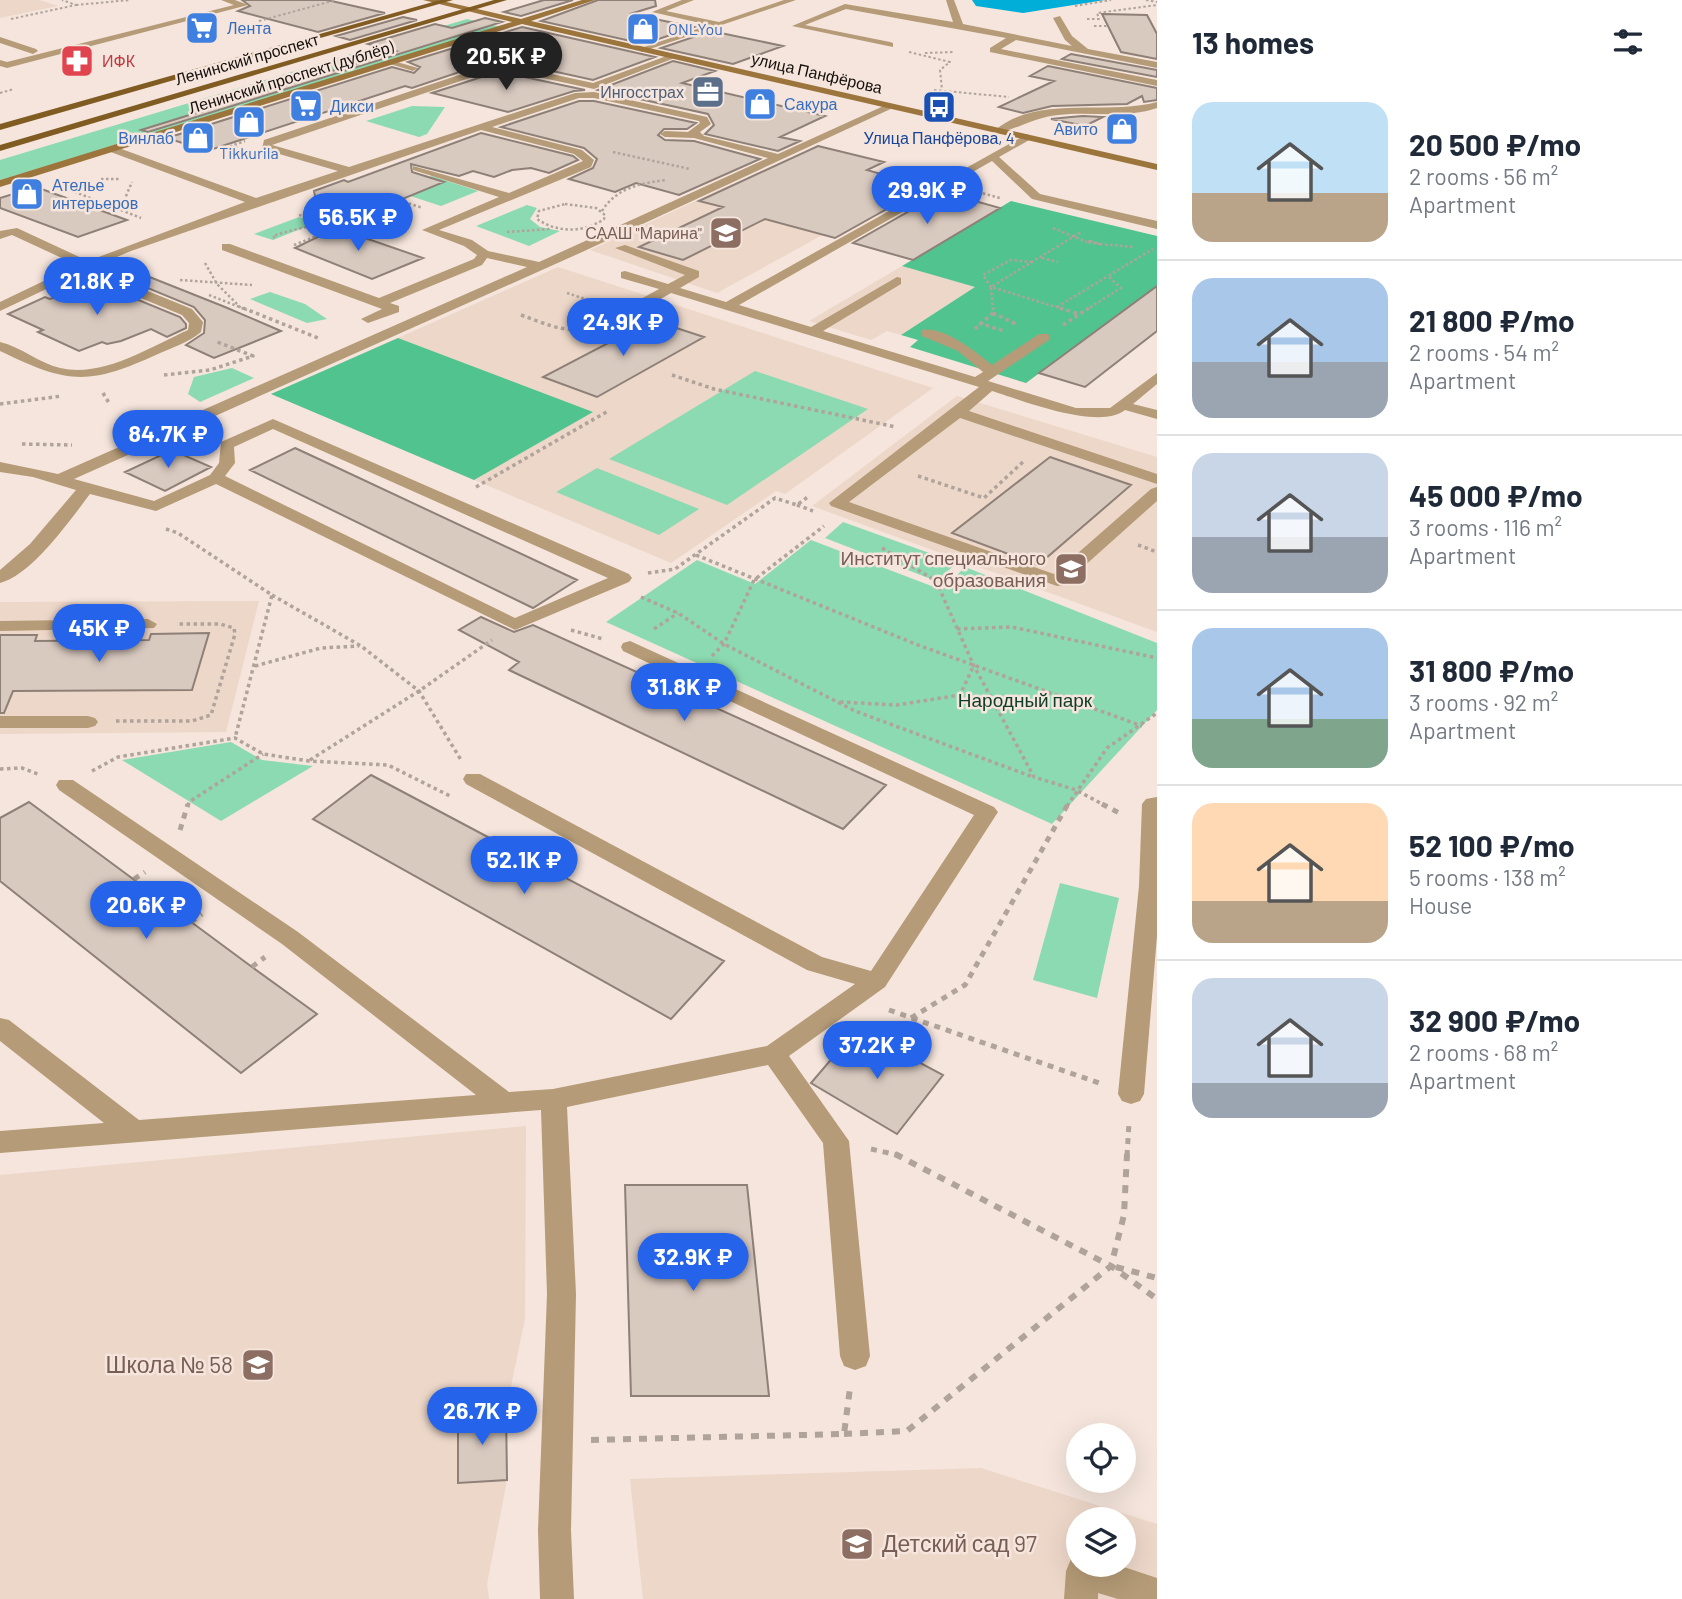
<!DOCTYPE html>
<meta charset="utf-8">
<style>
body{margin:0;font-family:Barlow,sans-serif;background:#f2f2f3;color:#1f2937;height:100vh;display:flex;flex-direction:column;font-size:26px;white-space:nowrap}
*{box-sizing:border-box;margin:0}
p{font-size:23px;color:#747a83}
.icon{flex:none;width:38px;height:38px;fill:none;stroke:currentColor;stroke-width:2;stroke-linecap:round;stroke-linejoin:round}
.map{position:relative;flex:1;overflow:hidden}
.drawer{display:flex;flex-direction:column;background:#fff;width:525px}
.drawer>*{flex:none}
.controls{position:absolute;left:1066px;top:1423px;display:grid;gap:14px}
.controls a{display:grid;place-items:center;width:70px;height:70px;border-radius:50%;background:#fff;box-shadow:0 7px 28px #0002;font-size:35px}
.price{position:absolute;translate:-50% -60px;padding:0 16px;border-radius:24px;background:#2563eb;color:#fff;font-size:23px;line-height:46px;filter:drop-shadow(0 2px 4px #0008)}
.price::after{content:'';position:absolute;left:50%;top:42px;width:21px;height:16px;margin-left:-10px;background:inherit;clip-path:polygon(0 0,100% 0,50% 100%)}
.price.on{background:#222;color:#fff}
ul{padding:0;list-style:none}
li{display:flex;align-items:center;gap:21px;height:175px;padding:0 35px}
li+li{border-top:2px solid #e0e1e3}
li span{display:grid;place-items:center;flex:none;width:196px;height:140px;border-radius:21px;color:#555}
li>.icon{margin-inline-start:auto}
span .icon{width:84px;height:84px;fill:#fffc;stroke-width:1}
li b{font-size:30px}
h2{display:flex;justify-content:space-between;align-items:center;height:84px;padding:0 35px;font-size:30px}
main{display:flex;flex:1;min-height:0}
.map>svg:first-child{display:block}
.built{fill:#edd7c9;fill-rule:evenodd}
.green{fill:#8cdab2}
.forest{fill:#51c38f}
.water{fill:#00aed7}
.building{fill:#d9cac0;stroke:#8e8077;stroke-width:2}
.lines{fill:none;stroke-linecap:round;stroke-linejoin:round}
.path-far4{stroke:#afa39b;stroke-width:2;stroke-dasharray:2.5 2.5;stroke-linecap:butt}
.path-far3{stroke:#afa39b;stroke-width:2.5;stroke-dasharray:2.5 2.5;stroke-linecap:butt}
.path-far2{stroke:#afa39b;stroke-width:3.5;stroke-dasharray:3.5 3.5;stroke-linecap:butt}
.path-far1{stroke:#afa39b;stroke-width:5;stroke-dasharray:6 6;stroke-linecap:butt}
.path{stroke:#afa39b;stroke-width:6;stroke-dasharray:8 8;stroke-linecap:butt}
.lane{fill:#b59b77;fill-rule:evenodd}
.secondary{fill:#9b753c;fill-rule:evenodd}
.primary{fill:#815c22;fill-rule:evenodd}
.labels{text-anchor:middle;stroke-width:5;stroke-linejoin:round;paint-order:stroke}
.far-shop-label{font-size:16px;fill:#366cbe;stroke:#f5e5dc;text-anchor:start}
.far-street-label{font-size:16px;fill:#15100d;stroke:#f5e5dc}
.far-health-label{font-size:16px;fill:#be3a42;stroke:#f5e5dc;text-anchor:start}
.far-service-label{font-size:16px;fill:#4e5e75;stroke:#f5e5dc;text-anchor:end}
.far-transit-label{font-size:16px;fill:#164399;stroke:#f5e5dc}
.far-education-label{font-size:16px;fill:#785e54;stroke:#f5e5dc;text-anchor:end}
.education-label{font-size:19px;fill:#785e54;stroke:#f5e5dc;text-anchor:end}
.park-label{font-size:19px;fill:#0d3e29;stroke:#f5e5dc}
.near-education-label{font-size:23px;fill:#785e54;stroke:#f5e5dc;text-anchor:end}
</style>
<main>
<div class="map">
<svg width="1157" height="1599" viewBox="0 0 1157 1599">
<rect width="100%" height="100%" fill="#f5e5dc"/>
<path class="built" d="M0,0h39l19,6 -58,12z
M732,184l125,32 -140,77 -127,-43z
M902,266l74,21 -75,48 -14,-4 -16,9 -62,-19z
M558,267l214,69 161,52 -148,106 -9,-3 -105,72 -400,-169z
M957,396l200,61v175l-345,-126z
M259,601l-33,131 -226,2v-132z
M526,1126l-1,193 -19,91 1,70 -20,104 2,15h-489v-424z
M981,1468l176,56v75h-514l-13,-120zM1078,1519h46v45h-46z"/>
<path class="green" d="M467,19l34,8 -501,153v-20z
M412,106l33,1 -18,27 -8,3 -53,-16z
M432,176l46,15 -37,15 -46,-15z
M527,205l10,3 -7,11 10,8 20,4 -31,15 -53,-20z
M299,217l19,5 -45,18 -19,-6z
M270,292l35,12 22,15 -20,4 -57,-24z
M232,368l22,10 -54,24 -12,-8 6,-17z
M755,371l113,38 -141,96 -118,-46z
M597,468l102,41 -40,26 -103,-43z
M843,522l114,41 -21,18 -111,-43z
M811,540l131,50 23,-23 192,76v67l-105,114 -446,-202 91,-62 58,24z
M231,742l31,18 51,6 -92,55 -99,-61z
M1060,883l59,15 -22,100 -64,-18z"/>
<path class="forest" d="M1011,201l146,35v50l-131,97 -116,-36 8,-7 -17,-5 74,-48 -73,-21z
M398,338l195,74 -119,68 -203,-86z"/>
<path class="water" d="M972,0h133l-82,13 -47,-7z"/>
<path class="building" d="M242,0h85l58,13 -67,19 -80,-21 12,-5z
M544,0h29l-52,16 -17,-4z
M598,0h57l1,6 -26,8 64,13 -50,17 -103,-23z
M1102,14l45,1 10,19v25l-36,-7z
M403,17l14,3 -67,20 -14,-4z
M485,18l17,4 -354,110 -7,-2 255,-79 -28,-7 67,-20 17,4z
M522,27l133,30 -62,23 -86,-19 -18,1 -77,26 -7,-2 -198,65 -40,-13 225,-71 22,6 6,-6 -12,-5z
M711,31l72,15 -50,18 -72,-16z
M1071,54l86,16v7l-95,-18z
M673,61l42,10 -33,12 143,33 -45,21 20,4 -22,10 -73,-17 9,-9 -6,-11 -110,-24z
M1048,66l109,22v12l-13,2 -2,-6 -15,8 -75,2 -29,7 -24,-6 55,-26 -24,-5z
M506,73l79,17 -11,1 -66,21 -76,-19 59,-19z
M579,101h15l102,22 -9,6h-23l-6,6 7,5 29,1 66,18 -81,36 -43,-12 -21,9 -46,-13 24,-11 4,-9 -13,-11 -83,-21z
M1071,117l12,-1 20,1 -18,9 -34,-7z
M481,133l92,23 5,4 -29,13 -18,-5 -19,2 -18,7 -21,-6 -14,5 -48,-12 1,8 32,10 -122,50 -8,-41 30,-11 4,2z
M818,146l66,16 -17,8 59,17 -91,51 -70,-19 -82,41 -44,-13 84,-40 -24,-6z
M36,187l91,33 -49,17 -78,-29v-10z
M943,192l57,16 -87,52 -60,-17z
M336,228l87,30 -51,21 -77,-31z
M132,270l93,37 56,24 -67,27 -28,-13 18,-12 1,-13 -11,-13 -78,-32z
M97,283l83,34 6,7v4l-19,9 -16,-8 -30,12 -14,3 -5,-2 -23,9 -41,-19 5,-2 -35,-16 37,-17 5,2z
M1157,286v45l-72,56 -46,-14z
M652,320l52,17 -107,60 -54,-20z
M295,448l28,13 254,119 -44,28 -283,-138z
M172,450l39,17 -46,24 -40,-19z
M1050,457l81,28 -93,80 -86,-32z
M481,617l33,15 19,-7 353,160 -43,44 -334,-159 10,-8 -60,-32z
M209,633l-17,57 -179,1 -9,22h-4v-78h37l-2,6 114,-1 2,-6z
M371,775l130,69 223,117 -53,58 -358,-200z
M29,802l223,165 65,47 -76,59 -241,-192v-63z
M857,1029l86,46 -46,59 -86,-51z
M625,1185h122l22,211h-138z
M506,1410l1,70 -49,3v-70z"/>
<g class="lines">
<path class="path-far4" d="M1146,0l11,2
M76,5l54,-5
M1075,6l36,-6
M11,19l65,-14 -14,-5
M1087,19h12l-2,-6 60,-8
M259,21l77,-21
M1094,26h14
M909,52l41,10 -10,8 2,20
M925,53l29,-1
M934,90l75,7
M0,93l14,-4"/>
<path class="path-far3" d="M242,149l-11,-3 14,-5
M613,152l77,17
M101,179h19
M65,188l76,30
M978,192l22,6
M565,204l31,4 9,7 -1,4c-20,14 -47,14 -67,0l2,-8z
M120,210l12,-28
M602,211c14,-23 39,-28 64,-31
M299,215l22,6
M381,223l-1,-9 27,-11 16,5
M1053,228l34,14
M507,232l44,-3
M275,238l-2,-2c45,-15 86,-18 132,-4
M1090,241l10,3 -13,-2z
M1100,244l34,3
M294,245l50,-20
M1042,258l16,4
M1032,262l-21,-2 -28,15 8,12 75,23
M205,263l12,21 24,24
M180,280l72,5
M567,293l52,17
M209,295l38,15
M1057,307l51,-31
M993,310l-2,-23 90,-55
M1086,310l35,-22 -13,-12 45,-27"/>
<path class="path-far2" d="M243,308l75,30
M614,308l5,2
M1060,308l18,6
M993,313l25,12
M521,315c46,17 55,22 101,-1
M979,323l25,8
M1063,325l26,-17
M975,329l18,-16v-5
M164,375l46,-5 43,-14 -38,-15
M672,375l42,14 182,38
M103,393l6,10
M0,404l62,-8
M22,444l50,1
M918,476l66,22 40,-37
M476,487l132,-76
M797,505l16,6
M166,529l12,4 94,62 -37,143
M1138,545l19,7
M882,548l54,33 38,85 60,111 42,13 30,16
M696,555l222,90 224,81
M648,573l27,-4 100,-71 22,7 12,-9
M272,595l89,51 58,45 42,69
M641,597l37,16 46,31 131,67 178,66
M654,629l24,-16
M957,629l55,-2 145,31
M571,630l32,9
M712,656l12,-12 30,-64 70,-54
M255,666l66,-18 38,-2
M840,702l57,3 63,-10 13,-28
M116,721h76l19,-6 24,-81 -1,-6 -14,-4h-44
M310,760l109,-69 73,-51
M0,769l22,-1 18,7
M92,771l26,-14 117,-19 28,16 46,7 79,4 62,31
M188,806l1,-4 74,-48
M1067,806l40,-58 50,-35"/>
<path class="path-far1" d="M1102,804l21,11
M180,830l8,-26
M134,879l11,-7
M191,922l11,-8
M252,967l13,-10
M889,1010l210,73
M911,1018l54,-33 103,-181
M871,1149l31,7
M1127,1156l2,-33"/>
<path class="path" d="M895,1154l216,112 46,33
M1116,1267l41,11
M844,1434l63,-3 204,-165 13,-51 3,-61
M591,1440l253,-6 6,-46"/>
<path class="lane" d="M221,0h14l13,5 -241,63 -7,-2v-6l7,2 227,-57z
M682,0h12l-28,11 53,11 65,-22h12l-155,52v-4l68,-23 -57,-13z
M946,0h8l9,24 109,22 -7,-6 -12,-22 7,-2 12,20 16,13 69,13v6l-141,-28 -15,9 156,31v6l-167,-34v-4l16,-10 -160,-29 -41,16 85,17 3,1v4l-101,-21 53,-22 108,18z
M0,37l36,12 2,2 -5,3 -33,-11z
M672,54l8,2 -86,33 -88,-19 -16,1 -218,74 77,22 226,-74 19,-1 113,25 4,7 -11,8 4,4 74,18 110,-50 9,2 -317,147 -506,226 80,22 56,-26 9,-12 2,-21 52,-23 356,155 3,4 -3,4 -114,48 -299,-146 -60,27 -66,-17c-20,26 -58,81 -90,89v-13l30,-26 46,-54 -43,-13 -33,-5v-10l58,12 469,-207 -40,-9 -5,7 -92,38 9,3v6l-31,11 -7,-4 21,-10 -160,-59v-6h8l149,54 95,-39 3,-4 -13,-9 -42,-16 77,-33 -86,-27v-4l96,27 74,-32 -9,-7 -93,-24 -350,121 -40,17 101,41 11,13 -2,10c-11,10 -30,16 -43,22 -70,32 -90,30 -158,-3v-9c21,5 39,21 60,26 43,10 90,-21 128,-38l1,-7 -7,-8 -102,-42 -80,38v-9l77,-37 -65,-30 -12,4v-8l17,-3 71,33 157,-59 -137,-51v-4h8l140,51 82,-27 -76,-22 2,-9 225,-75 17,-1 87,19zM579,98h15l105,23 1,2 -12,9 -23,-1 -5,3 5,3 29,1 74,20 -229,104 -51,-11 -16,-11 -33,-10 152,-63 3,-7 -12,-10 -90,-23zM273,429l335,149 -93,40 -290,-142 10,-13 -1,-16z
M390,60l28,8 -5,3 -23,-7z
M1157,102v6c-33,11 -66,3 -99,7 -21,2 -38,12 -58,18l-5,-3c44,-36 111,-14 162,-28z
M1027,134l5,3 -1,2 -32,18 41,37 117,27v8l-125,-30 -40,-38 -253,144 72,22 86,-50 4,1v6l-78,47 152,46 8,-5 -25,-21 -36,-15v-6c22,-4 54,22 70,35l47,-31h10v6l-61,41 88,27h34l47,-35v11l-24,20 24,6v9l-32,-9c-26,21 -104,-10 -133,-19l-23,20 188,63v10l-197,-66 -111,84 205,72 97,-85 6,-2v14l-94,84 -6,1 -226,-80 -2,-3 150,-116 -308,-94 -24,14h-10v-6l22,-12 -38,-11v-6l4,-1 43,13 17,-9 -70,-27 10,-3 74,26v6l-19,11 46,14z
M148,619l9,5 -3,4 -154,3v-10z
M630,641l364,166 4,5 -113,175 -96,69 60,85 21,215 -4,10 -11,4 -11,-4 -4,-10 -17,-213 -55,-78 -201,42 9,187 -5,236 3,69h-34l-2,-69 9,-236 -6,-184 -541,43v-22l104,-8 -104,-82v-23l9,2 130,100 337,-25 -194,-151 -223,-154 -3,-5 3,-5h14l225,152 211,160 44,-3 214,-43 88,-62 -48,-14 -341,-186 -3,-5 3,-5h14l342,183 49,14 103,-156 -351,-164 -2,-4 2,-4z
M0,716h88l7,2 3,4 -3,4 -7,2h-88z
M1157,797v139l-13,158 -4,7 -9,3 -9,-3 -4,-7 21,-208 3,-82 4,-5z
M1078,1556v8h37l42,14v21h-39l-20,-6v6h-34l2,-28 5,-12z"/>
<path class="secondary" d="M423,0h15l83,19 61,-19h13l-64,21 626,143v6l-635,-146 -522,163v-7l512,-158z"/>
<path class="primary" d="M440,0h13l-453,130v-6z
M494,0h13l-507,151v-6z"/>
</g>
<defs>
<symbol id="supermarket-square" viewBox="-11 -11 22 22"><rect x="-9" y="-9" width="18" height="18" rx="4" fill="#3f7fe0" stroke="#f5e5dc"/><path d="M-6-5.5h2.5l.6 2H6L4.5 2H-2.5L-4.4-4H-6ZM-1.5 3.2a1.3 1.3 0 1 0 .1 0ZM3 3.2a1.3 1.3 0 1 0 .1 0Z" fill="#fff"/></symbol>
<symbol id="shop-square" viewBox="-11 -11 22 22"><rect x="-9" y="-9" width="18" height="18" rx="4" fill="#3f7fe0" stroke="#f5e5dc"/><path d="M-5-2.5h2.3a2.7 3.5 0 0 1 5.4 0H5L5.5 6h-11ZM-1.5-2.5h3a1.5 2.3 0 0 0-3 0Z" fill="#fff"/></symbol>
<symbol id="pharmacy-square" viewBox="-11 -11 22 22"><rect x="-9" y="-9" width="18" height="18" rx="4" fill="#e0444e" stroke="#f5e5dc"/><path d="M-2-6h4v4h4v4h-4v4h-4v-4h-4v-4h4Z" fill="#fff"/></symbol>
<symbol id="office-square" viewBox="-11 -11 22 22"><rect x="-9" y="-9" width="18" height="18" rx="4" fill="#5c6f8a" stroke="#f5e5dc"/><path d="M-6-3h4V-5.5h4V-3h4V5H-6ZM-1-4.5V-3h2v-1.5ZM-6 0V1H6V0Z" fill="#fff"/></symbol>
<symbol id="bus-square" viewBox="-11 -11 22 22"><rect x="-9" y="-9" width="18" height="18" rx="4" fill="#1a4fb4" stroke="#f5e5dc"/><path d="M-5-6H5V4H4V6H2V4H-2V6H-4V4H-5ZM-3.5-4V0h7V-4ZM-3.5 1.2v1.5H-2V1.2ZM2 1.2v1.5H3.5V1.2Z" fill="#fff"/></symbol>
<symbol id="school-square" viewBox="-11 -11 22 22"><rect x="-9" y="-9" width="18" height="18" rx="4" fill="#8d6e63" stroke="#f5e5dc"/><path d="M0-5L7-2L0 1L-7-2ZM-4 1L0 2.5L4 1V4Q0 6-4 4Z" fill="#fff"/></symbol>
<symbol id="university-square" viewBox="-11 -11 22 22"><rect x="-9" y="-9" width="18" height="18" rx="4" fill="#8d6e63" stroke="#f5e5dc"/><path d="M0-5L7-2L0 1L-7-2ZM-4 1L0 2.5L4 1V4Q0 6-4 4Z" fill="#fff"/></symbol>
</defs>
<g fill-rule="evenodd">
<use href="#supermarket-square" x="183" y="9" width="38" height="38"/>
<use href="#shop-square" x="624" y="10" width="38" height="38"/>
<use href="#pharmacy-square" x="58" y="42" width="38" height="38"/>
<use href="#office-square" x="689" y="73" width="38" height="38"/>
<use href="#shop-square" x="741" y="85" width="38" height="38"/>
<use href="#supermarket-square" x="287" y="87" width="38" height="38"/>
<use href="#bus-square" x="920" y="88" width="38" height="38"/>
<use href="#shop-square" x="230" y="103" width="38" height="38"/>
<use href="#shop-square" x="1103" y="110" width="38" height="38"/>
<use href="#shop-square" x="179" y="119" width="38" height="38"/>
<use href="#shop-square" x="8" y="175" width="38" height="38"/>
<use href="#school-square" x="707" y="214" width="38" height="38"/>
<use href="#university-square" x="1052" y="550" width="38" height="38"/>
<use href="#school-square" x="239" y="1346" width="38" height="38"/>
<use href="#school-square" x="838" y="1525" width="38" height="38"/>
</g>
<g class="labels">
<g class="far-shop-label">
<text x="227" y="34">Лента</text>
<text x="668" y="35">ONLYou</text>
<text x="784" y="110">Сакура</text>
<text x="330" y="112">Дикси</text>
<text x="1098" y="135" text-anchor="end">Авито</text>
<text x="174" y="144" text-anchor="end">Винлаб</text>
<text x="249" y="159" text-anchor="middle">Tikkurila</text>
<text x="52" y="191">Ателье<tspan x="52" dy="18">интерьеров</tspan></text>
</g>
<g class="far-street-label">
<text transform="translate(247 59) rotate(-16)" y="6">Ленинский проспект</text>
<text transform="translate(817 73) rotate(13)" y="6">улица Панфёрова</text>
<text transform="translate(291 77) rotate(-17)" y="6">Ленинский проспект (дублёр)</text>
</g>
<g class="far-health-label">
<text x="102" y="67">ИФК</text>
</g>
<g class="far-service-label">
<text x="684" y="98">Ингосстрах</text>
</g>
<g class="far-transit-label">
<text x="939" y="144">Улица Панфёрова, 4</text>
</g>
<g class="far-education-label">
<text x="702" y="239">СААШ "Марина"</text>
</g>
<g class="education-label">
<text x="1046" y="565">Институт специального<tspan x="1046" dy="22">образования</tspan></text>
</g>
<g class="park-label">
<text x="1025" y="707">Народный парк</text>
</g>
<g class="near-education-label">
<text x="233" y="1373">Школа № 58</text>
<text x="882" y="1552" text-anchor="start">Детский сад 97</text>
</g>
</g>
</svg>
<div class="controls">
<a><svg class="icon" aria-label="locate" viewBox="0 0 24 24"><circle cx="12" cy="12" r="6"/><path d="M12 2v4M12 18v4M2 12h4M18 12h4"/></svg></a>
<a><svg class="icon" aria-label="layers" viewBox="0 0 24 24"><path d="M12 4l9 5-9 5-9-5zM3 14l9 5 9-5"/></svg></a>
</div>
<b class="price on" style="left:506px;top:92px">20.5K ₽</b>
<b class="price" style="left:927px;top:226px">29.9K ₽</b>
<b class="price" style="left:358px;top:253px">56.5K ₽</b>
<b class="price" style="left:97px;top:317px">21.8K ₽</b>
<b class="price" style="left:623px;top:358px">24.9K ₽</b>
<b class="price" style="left:168px;top:470px">84.7K ₽</b>
<b class="price" style="left:99px;top:664px">45K ₽</b>
<b class="price" style="left:684px;top:723px">31.8K ₽</b>
<b class="price" style="left:524px;top:896px">52.1K ₽</b>
<b class="price" style="left:146px;top:941px">20.6K ₽</b>
<b class="price" style="left:877px;top:1081px">37.2K ₽</b>
<b class="price" style="left:693px;top:1293px">32.9K ₽</b>
<b class="price" style="left:482px;top:1447px">26.7K ₽</b>
</div>
<section class="drawer">
<h2>13 homes<svg class="icon" aria-label="filters" viewBox="0 0 24 24"><path d="M4 7h16M4 17h16"/><circle cx="9" cy="7" r="2"/><circle cx="15" cy="17" r="2"/></svg></h2>
<ul>
<li><span style="background:linear-gradient(#bfe0f5 65%,#b9a48a 0)"><svg class="icon" aria-label="home" viewBox="0 0 24 24"><path d="M3 11l9-7 9 7M6 9v11h12V9"/></svg></span><div><b>20 500 ₽/mo</b><p>2 rooms · 56 m²</p><p>Apartment</p></div></li>
<li><span style="background:linear-gradient(#a9c7e8 60%,#9aa5b1 0)"><svg class="icon" aria-label="home" viewBox="0 0 24 24"><path d="M3 11l9-7 9 7M6 9v11h12V9"/></svg></span><div><b>21 800 ₽/mo</b><p>2 rooms · 54 m²</p><p>Apartment</p></div></li>
<li><span style="background:linear-gradient(#c9d6e8 60%,#9aa5b1 0)"><svg class="icon" aria-label="home" viewBox="0 0 24 24"><path d="M3 11l9-7 9 7M6 9v11h12V9"/></svg></span><div><b>45 000 ₽/mo</b><p>3 rooms · 116 m²</p><p>Apartment</p></div></li>
<li><span style="background:linear-gradient(#a9c7e8 65%,#7fa58c 0)"><svg class="icon" aria-label="home" viewBox="0 0 24 24"><path d="M3 11l9-7 9 7M6 9v11h12V9"/></svg></span><div><b>31 800 ₽/mo</b><p>3 rooms · 92 m²</p><p>Apartment</p></div></li>
<li><span style="background:linear-gradient(#ffd9b3 70%,#b9a48a 0)"><svg class="icon" aria-label="home" viewBox="0 0 24 24"><path d="M3 11l9-7 9 7M6 9v11h12V9"/></svg></span><div><b>52 100 ₽/mo</b><p>5 rooms · 138 m²</p><p>House</p></div></li>
<li><span style="background:linear-gradient(#c9d6e8 75%,#9aa5b1 0)"><svg class="icon" aria-label="home" viewBox="0 0 24 24"><path d="M3 11l9-7 9 7M6 9v11h12V9"/></svg></span><div><b>32 900 ₽/mo</b><p>2 rooms · 68 m²</p><p>Apartment</p></div></li>
</ul>
</section>
</main>
